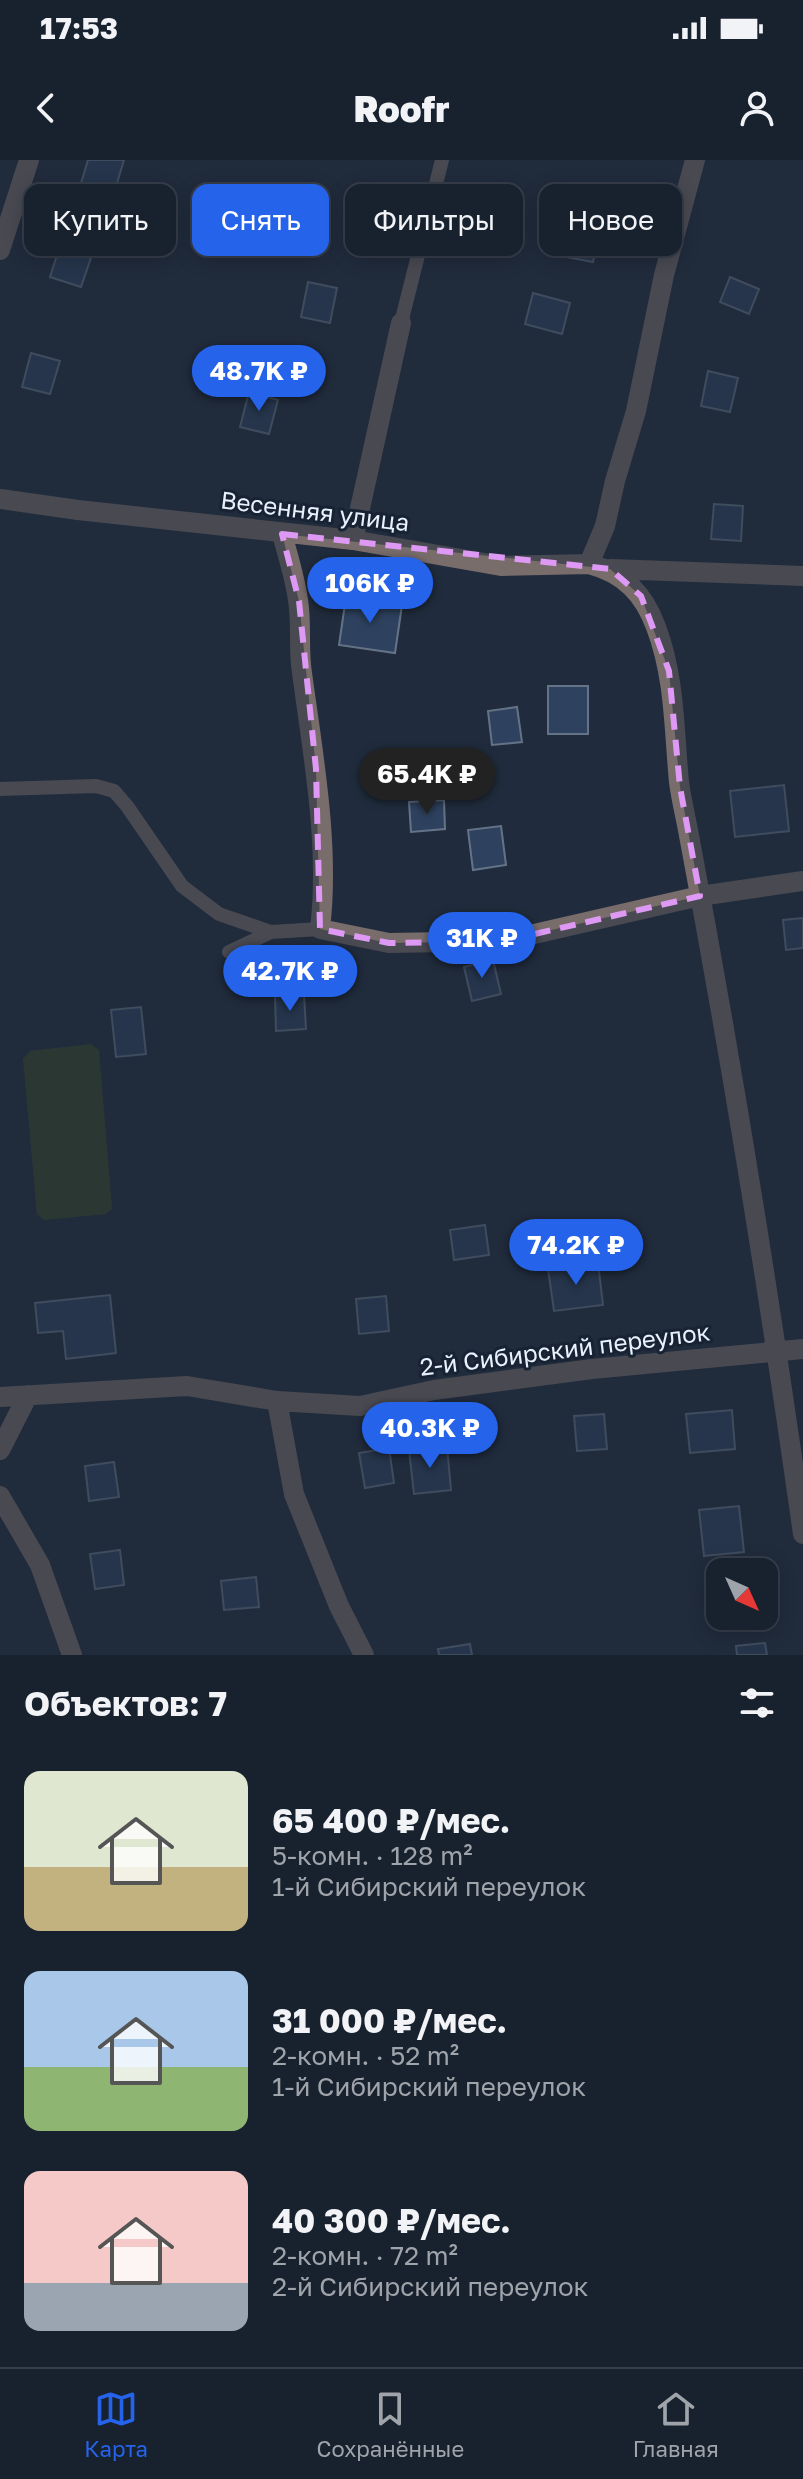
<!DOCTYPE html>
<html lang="ru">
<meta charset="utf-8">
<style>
body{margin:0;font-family:"Golos Text",sans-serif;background:#252e3a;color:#f1f3f6;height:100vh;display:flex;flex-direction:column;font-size:30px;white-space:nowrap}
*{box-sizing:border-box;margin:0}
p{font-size:26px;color:#9fa3aa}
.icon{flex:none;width:44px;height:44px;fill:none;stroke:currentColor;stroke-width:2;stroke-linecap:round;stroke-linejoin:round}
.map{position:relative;height:1495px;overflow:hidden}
.sheet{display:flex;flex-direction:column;background:#18212e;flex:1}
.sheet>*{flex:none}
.banner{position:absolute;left:24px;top:24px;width:756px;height:72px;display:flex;gap:16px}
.needle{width:52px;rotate:135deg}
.buttons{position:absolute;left:706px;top:1398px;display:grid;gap:16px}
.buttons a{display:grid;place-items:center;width:72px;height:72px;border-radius:16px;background:#18212e;box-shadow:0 4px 20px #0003,0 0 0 2px #363e4a;font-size:40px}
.price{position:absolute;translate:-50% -68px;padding:0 18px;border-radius:28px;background:#2563eb;color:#fff;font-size:26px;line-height:52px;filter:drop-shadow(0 2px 4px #0008)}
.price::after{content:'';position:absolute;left:50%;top:48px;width:24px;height:18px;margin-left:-12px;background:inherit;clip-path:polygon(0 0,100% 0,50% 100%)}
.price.active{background:#222;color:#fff}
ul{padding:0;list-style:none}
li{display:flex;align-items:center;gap:24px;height:200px;padding:0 24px}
li span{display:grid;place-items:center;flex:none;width:224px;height:160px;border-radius:16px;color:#555}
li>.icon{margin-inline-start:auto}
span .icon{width:96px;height:96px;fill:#fffc;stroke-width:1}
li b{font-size:34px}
h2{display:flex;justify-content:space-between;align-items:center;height:96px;padding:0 24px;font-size:34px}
.pill{padding:0 28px;border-radius:16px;background:#18212e;box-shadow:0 4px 20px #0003,0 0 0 2px #363e4a;font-size:28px;line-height:72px}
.pill.active{background:#2563eb;color:#fff}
.status{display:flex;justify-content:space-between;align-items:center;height:56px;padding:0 40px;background:#18212e;direction:ltr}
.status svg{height:22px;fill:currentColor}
header{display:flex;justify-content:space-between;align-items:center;height:104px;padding:0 24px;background:#18212e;font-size:36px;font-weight:800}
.tab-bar{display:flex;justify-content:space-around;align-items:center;height:112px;border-top:2px solid #363e4a;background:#18212e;font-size:22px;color:#9fa3aa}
.tab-bar a{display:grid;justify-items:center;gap:4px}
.tab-bar .active{color:#2563eb}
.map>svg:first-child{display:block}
.green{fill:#394628}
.building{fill:#2e425f;stroke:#657387;stroke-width:2}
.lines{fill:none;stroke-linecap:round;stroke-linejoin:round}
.service{stroke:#796d6c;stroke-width:14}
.minor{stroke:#796d6c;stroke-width:20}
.marked{fill:none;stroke:#dd99f3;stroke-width:6;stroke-dasharray:16 10;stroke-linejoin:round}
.labels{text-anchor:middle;stroke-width:6;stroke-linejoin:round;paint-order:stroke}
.street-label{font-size:24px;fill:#e8f1fc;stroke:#172233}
</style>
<div class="status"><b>17:53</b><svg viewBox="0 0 49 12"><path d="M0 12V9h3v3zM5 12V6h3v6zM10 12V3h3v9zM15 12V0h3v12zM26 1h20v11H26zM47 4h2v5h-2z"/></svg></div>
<header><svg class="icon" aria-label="back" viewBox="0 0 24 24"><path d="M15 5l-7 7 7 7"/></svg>Roofr<svg class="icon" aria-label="person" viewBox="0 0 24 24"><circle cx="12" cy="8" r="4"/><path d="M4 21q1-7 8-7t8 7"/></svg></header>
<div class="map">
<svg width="803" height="1495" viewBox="0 0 803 1495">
<rect width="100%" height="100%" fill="#202c3d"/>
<path class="green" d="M91,884l8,6 13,159 -6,5 -62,6 -7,-6 -14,-155 7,-8z"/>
<path class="building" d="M88,0h36l-10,33 -33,-10z
M569,57l32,7 -8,38 -32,-6z
M62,79l32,10 -13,38 -31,-10z
M730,117l29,12 -10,25 -29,-12z
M308,122l29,6 -7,35 -29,-6z
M533,133l37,10 -8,31 -37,-10z
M31,193l29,8 -10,33 -28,-7z
M708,211l30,7 -8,34 -29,-6z
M249,232l29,8 -9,34 -29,-7z
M714,344l29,2 -2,35 -30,-2z
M346,437l56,8 -7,48 -56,-8z
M548,526h40v48h-40z
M517,547l5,35 -30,3 -4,-34z
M784,625l5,46 -54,6 -5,-46z
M444,640l1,29 -34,3 -2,-30z
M501,666l5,39 -33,5 -5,-40z
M803,758v30l-17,2 -3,-30z
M493,800l8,34 -29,7 -8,-34z
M304,834l2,35 -30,2 -1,-35z
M141,847l5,47 -30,3 -5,-47z
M485,1065l4,30 -35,5 -4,-30z
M598,1103l5,42 -49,6 -6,-42z
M110,1135l6,58 -50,6 -3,-28 -25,2 -3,-30z
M386,1136l3,35 -30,3 -3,-35z
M732,1250l3,39 -45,4 -4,-39z
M604,1254l3,35 -30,2 -3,-35z
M447,1286l4,44 -37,4 -5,-44z
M389,1288l5,35 -29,5 -6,-35z
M114,1302l5,35 -30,4 -4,-35z
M739,1346l5,46 -40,4 -5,-46z
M120,1390l4,35 -29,4 -5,-35z
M256,1417l3,30 -35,3 -3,-29z
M765,1483l2,12h-30l-1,-9z
M470,1484l2,11h-33l-1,-6z"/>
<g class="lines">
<path class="service" d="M401,163l41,-163
M0,629l96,-3 18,5 13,15 55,80 37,28 52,18 49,-3
M229,792l42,-20"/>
<path class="minor" d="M0,90l29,-90
M0,339l78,11 275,30 148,26 88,-2 16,-38 10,-45 21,-70 28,-136 31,-115
M282,374c6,22 13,44 16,66 4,24 0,49 4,73 11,82 28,173 18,256l69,14 115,-2 196,-45 103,-15
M353,380l48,-217
M589,404c35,9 55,30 67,63 19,50 18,103 23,155 2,16 6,32 9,48 44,233 82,469 115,704
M610,409l193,7
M0,1237l187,-11 90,15 83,5 74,-16 158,-21 211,-20
M277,1241l17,93 45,112 25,49
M0,1290l28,-55
M0,1336l40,69 32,90"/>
</g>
<path d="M0 0H803V1495H0ZM282,374l328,35 31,27 28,75 11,116 20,109 -196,45 -115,2 -69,-14 -4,-160 -17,-168z" fill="#202c3d" fill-opacity=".55" fill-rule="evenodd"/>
<path class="marked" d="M282,374l328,35 31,27 28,75 11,116 20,109 -196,45 -115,2 -69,-14 -4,-160 -17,-168z"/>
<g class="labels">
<g class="street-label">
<text transform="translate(315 352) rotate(7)" y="8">Весенняя улица</text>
<text transform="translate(565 1190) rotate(-7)" y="8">2-й Сибирский переулок</text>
</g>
</g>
</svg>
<div class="buttons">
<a><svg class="needle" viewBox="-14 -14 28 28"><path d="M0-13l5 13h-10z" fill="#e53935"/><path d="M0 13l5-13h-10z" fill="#9fa3aa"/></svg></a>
</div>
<b class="price" style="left:259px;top:253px">48.7K ₽</b>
<b class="price" style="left:370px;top:465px">106K ₽</b>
<b class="price active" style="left:427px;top:656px">65.4K ₽</b>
<b class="price" style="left:482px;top:820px">31K ₽</b>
<b class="price" style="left:290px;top:853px">42.7K ₽</b>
<b class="price" style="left:576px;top:1127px">74.2K ₽</b>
<b class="price" style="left:430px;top:1310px">40.3K ₽</b>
<div class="banner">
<a class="pill">Купить</a>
<a class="pill active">Снять</a>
<a class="pill">Фильтры</a>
<a class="pill">Новое</a>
</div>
</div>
<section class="sheet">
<h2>Объектов: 7<svg class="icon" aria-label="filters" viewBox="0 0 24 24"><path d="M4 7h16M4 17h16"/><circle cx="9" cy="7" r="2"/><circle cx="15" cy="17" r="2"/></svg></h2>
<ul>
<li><span style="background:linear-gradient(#dfe7d0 60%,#c2b280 0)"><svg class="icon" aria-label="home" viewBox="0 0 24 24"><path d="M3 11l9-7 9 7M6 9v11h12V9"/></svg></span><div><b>65 400 ₽/мес.</b><p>5-комн. · 128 m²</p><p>1-й Сибирский переулок</p></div></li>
<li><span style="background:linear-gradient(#a9c7e8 60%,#8fb573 0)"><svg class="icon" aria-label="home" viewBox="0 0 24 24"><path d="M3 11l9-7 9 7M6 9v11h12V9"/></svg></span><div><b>31 000 ₽/мес.</b><p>2-комн. · 52 m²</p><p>1-й Сибирский переулок</p></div></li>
<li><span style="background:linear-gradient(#f6c9c9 70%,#9aa5b1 0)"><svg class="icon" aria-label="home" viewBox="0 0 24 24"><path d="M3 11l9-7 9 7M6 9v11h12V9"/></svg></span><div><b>40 300 ₽/мес.</b><p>2-комн. · 72 m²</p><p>2-й Сибирский переулок</p></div></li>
</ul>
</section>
<nav class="tab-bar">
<a class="active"><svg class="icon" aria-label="map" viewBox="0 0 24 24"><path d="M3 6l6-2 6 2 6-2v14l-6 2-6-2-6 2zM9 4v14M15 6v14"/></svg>Карта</a>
<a><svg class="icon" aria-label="saved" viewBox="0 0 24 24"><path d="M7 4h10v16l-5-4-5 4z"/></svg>Сохранённые</a>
<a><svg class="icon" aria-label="home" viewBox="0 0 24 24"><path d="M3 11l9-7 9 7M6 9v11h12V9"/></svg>Главная</a>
</nav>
